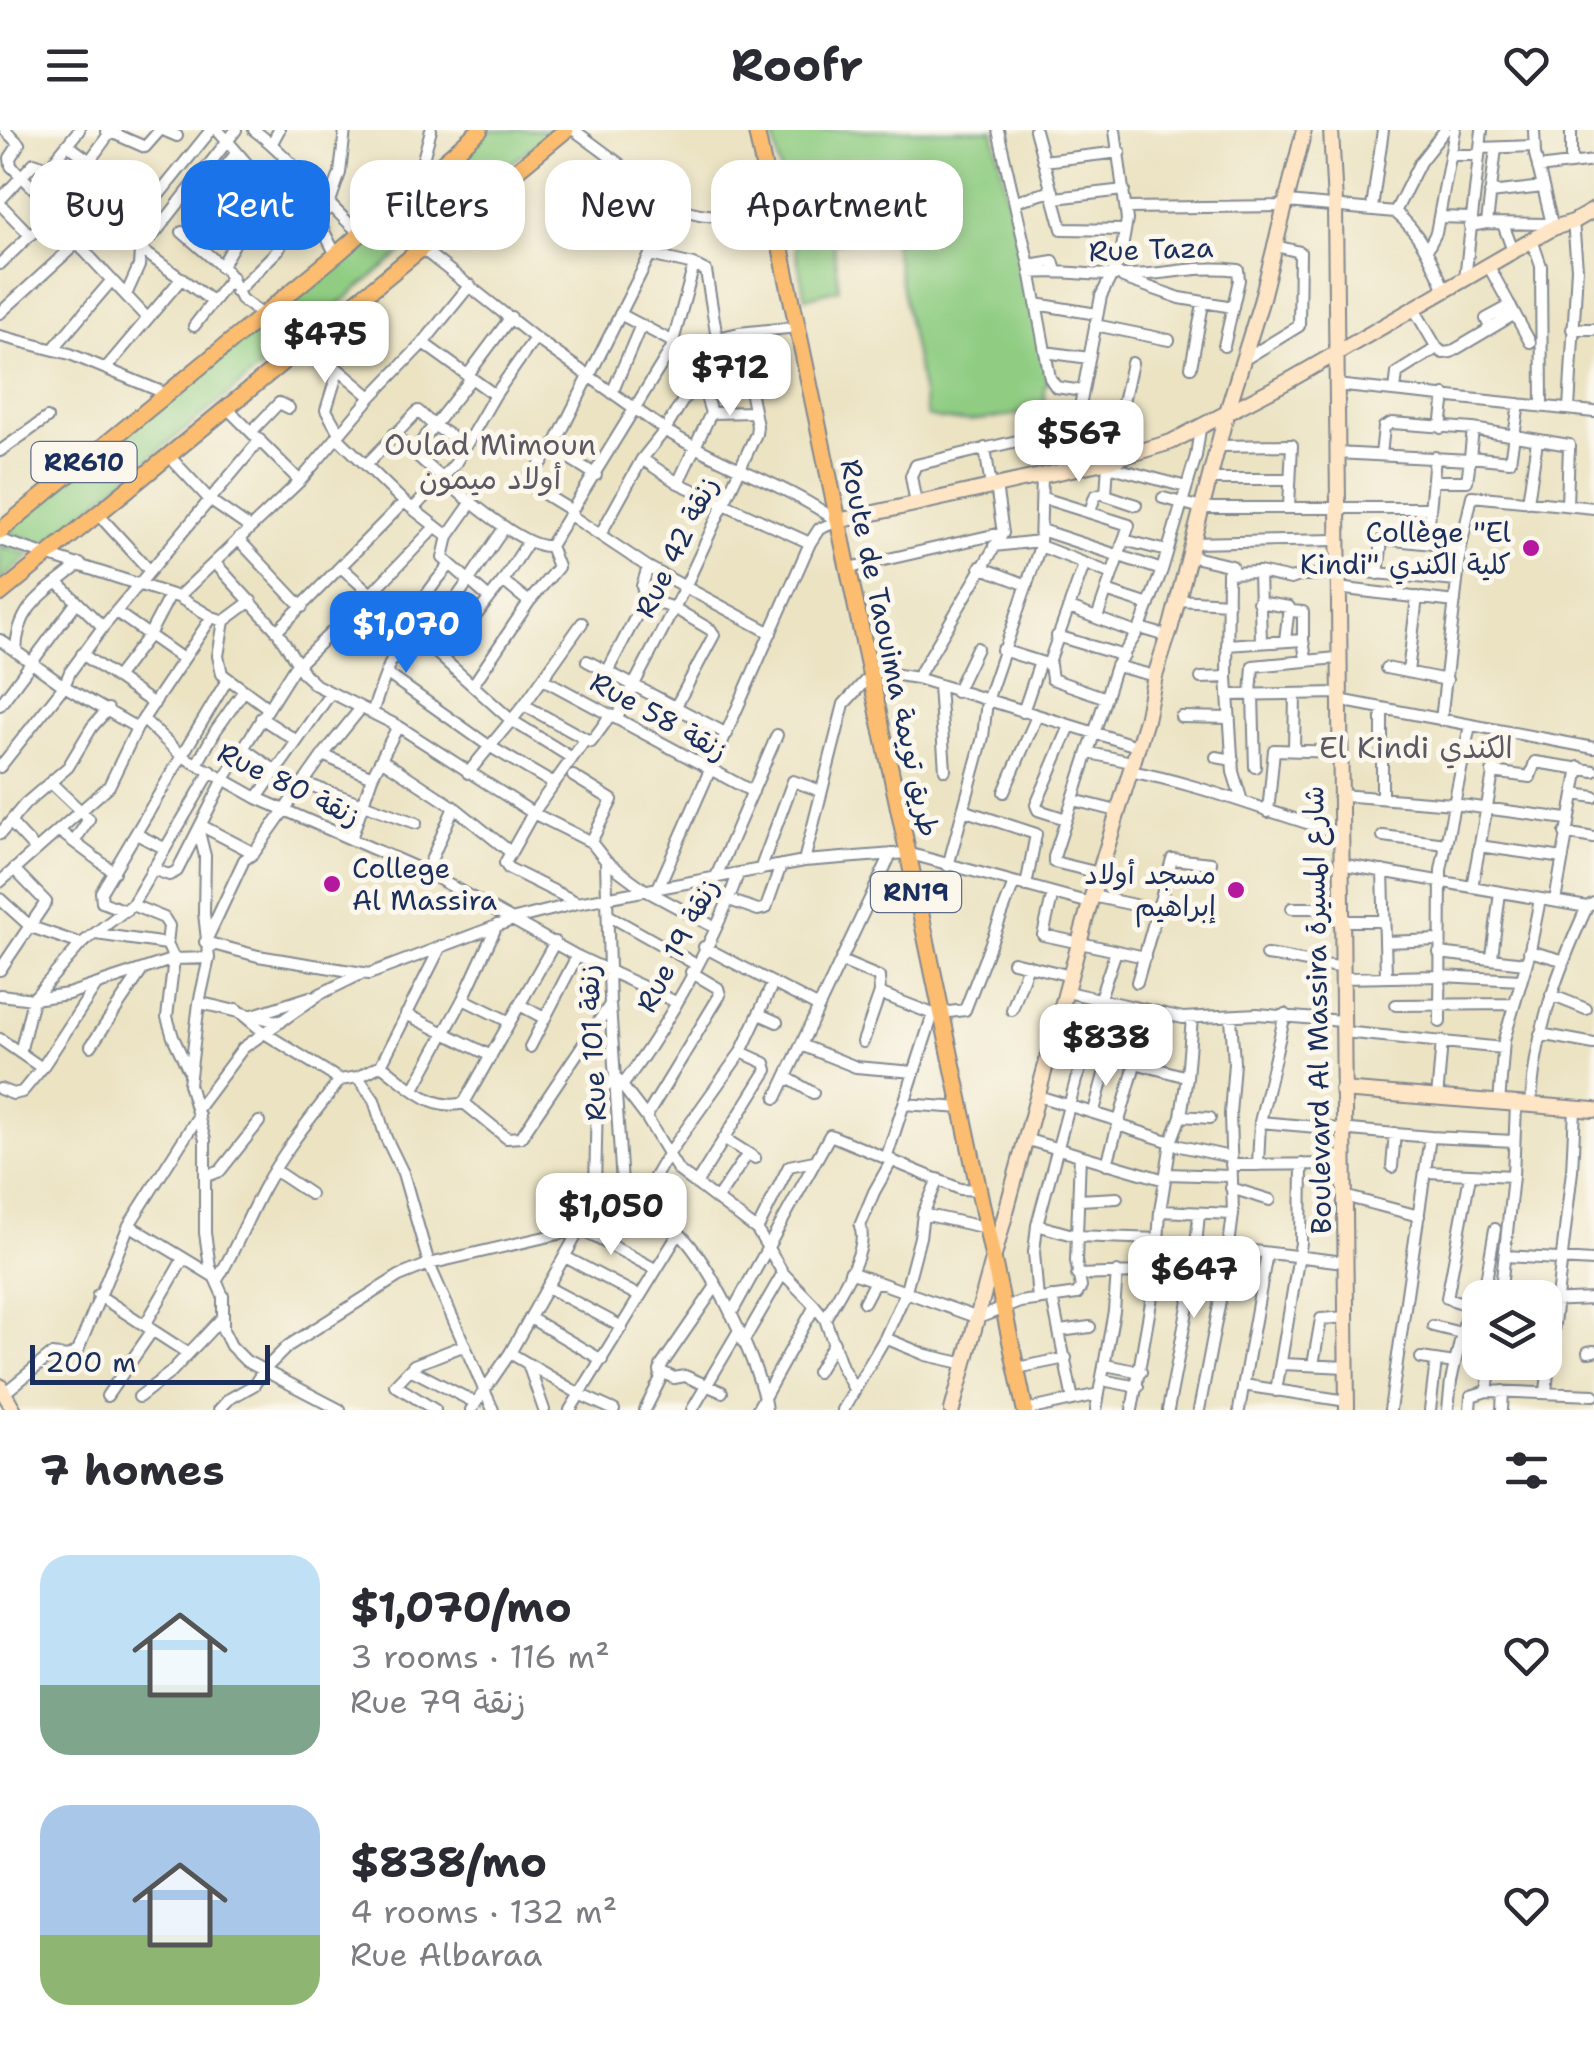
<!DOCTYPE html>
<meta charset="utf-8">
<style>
body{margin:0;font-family:"Shantell Sans","Playpen Sans Arabic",sans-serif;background:#f7f7f7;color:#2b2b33;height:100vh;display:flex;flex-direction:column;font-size:38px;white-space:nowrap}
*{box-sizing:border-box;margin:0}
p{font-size:32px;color:#7c7c81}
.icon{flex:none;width:55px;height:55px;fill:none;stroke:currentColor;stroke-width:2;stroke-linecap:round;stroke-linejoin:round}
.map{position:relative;height:1280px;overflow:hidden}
.sheet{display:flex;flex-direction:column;background:#fff;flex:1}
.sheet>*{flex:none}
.top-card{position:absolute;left:30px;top:30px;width:1000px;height:90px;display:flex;gap:20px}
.controls{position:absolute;left:1462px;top:1150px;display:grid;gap:20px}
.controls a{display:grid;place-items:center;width:100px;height:100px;border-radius:20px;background:#fff;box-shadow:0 5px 15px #0003;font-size:50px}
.scale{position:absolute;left:30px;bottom:25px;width:240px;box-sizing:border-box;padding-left:10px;border:5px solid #1b2f5e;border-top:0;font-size:28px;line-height:35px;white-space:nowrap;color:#1b2f5e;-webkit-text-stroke:8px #fbf7ec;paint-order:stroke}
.price{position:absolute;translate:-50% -85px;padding:0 22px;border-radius:20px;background:#fff;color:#222;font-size:32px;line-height:65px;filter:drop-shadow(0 2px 5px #0008)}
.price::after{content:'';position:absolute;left:50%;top:60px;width:30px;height:22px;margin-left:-15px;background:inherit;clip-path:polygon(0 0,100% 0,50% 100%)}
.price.on{background:#1a73e8;color:#fff}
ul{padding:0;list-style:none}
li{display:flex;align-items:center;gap:30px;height:250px;padding:0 40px}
li span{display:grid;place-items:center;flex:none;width:280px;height:200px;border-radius:30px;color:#555}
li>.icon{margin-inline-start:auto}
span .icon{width:120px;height:120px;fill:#fffc;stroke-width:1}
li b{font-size:42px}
h2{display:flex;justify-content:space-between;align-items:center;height:120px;padding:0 40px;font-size:42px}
.tag{padding:0 35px;border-radius:30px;background:#fff;box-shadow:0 5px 15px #0003;font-size:35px;line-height:90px}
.tag.on{background:#1a73e8;color:#fff}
header{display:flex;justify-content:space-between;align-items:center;height:130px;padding:0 40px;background:#fff;font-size:45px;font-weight:700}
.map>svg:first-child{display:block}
.green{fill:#90cd83;stroke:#567e70;stroke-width:2.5}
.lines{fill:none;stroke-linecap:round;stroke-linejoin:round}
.street-casing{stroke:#838990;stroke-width:14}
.secondary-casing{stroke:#838990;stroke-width:18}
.primary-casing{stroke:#838990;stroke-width:19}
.street{stroke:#fff;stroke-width:10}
.secondary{stroke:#fee5c5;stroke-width:14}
.primary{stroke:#fcbd6f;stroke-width:15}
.poi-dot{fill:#b5179e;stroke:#fbf7ec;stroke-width:4}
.labels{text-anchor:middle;stroke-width:10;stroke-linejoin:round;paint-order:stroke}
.shield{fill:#fbf7ec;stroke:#5e6b89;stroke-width:2.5}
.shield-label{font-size:25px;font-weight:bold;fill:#1b2f5e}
.street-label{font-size:28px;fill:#1b2f5e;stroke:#fbf7ec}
.poi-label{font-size:28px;fill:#1b2f5e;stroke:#fbf7ec;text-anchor:end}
.neighbourhood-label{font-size:30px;fill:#5c5864;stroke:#fbf7ec}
</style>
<header><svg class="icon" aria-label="menu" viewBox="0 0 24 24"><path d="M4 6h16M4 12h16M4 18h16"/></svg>Roofr<svg class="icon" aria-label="heart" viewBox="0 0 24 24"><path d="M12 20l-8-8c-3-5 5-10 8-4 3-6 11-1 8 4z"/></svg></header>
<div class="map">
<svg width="1594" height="1280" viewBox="0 0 1594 1280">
<rect width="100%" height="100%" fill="#fbf7ec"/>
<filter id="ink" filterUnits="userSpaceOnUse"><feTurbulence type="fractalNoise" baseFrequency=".01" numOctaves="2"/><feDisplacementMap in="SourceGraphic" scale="20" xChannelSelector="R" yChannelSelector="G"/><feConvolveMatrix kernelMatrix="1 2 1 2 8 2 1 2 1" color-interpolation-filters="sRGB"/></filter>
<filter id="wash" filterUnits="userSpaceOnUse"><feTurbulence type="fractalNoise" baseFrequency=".0048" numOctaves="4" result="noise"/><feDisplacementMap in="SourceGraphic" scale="40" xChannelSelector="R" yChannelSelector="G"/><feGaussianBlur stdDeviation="2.25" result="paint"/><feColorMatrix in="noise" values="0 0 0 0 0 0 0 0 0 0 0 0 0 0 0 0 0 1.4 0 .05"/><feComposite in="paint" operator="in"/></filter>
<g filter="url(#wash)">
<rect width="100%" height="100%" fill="#ebe3c2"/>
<path class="green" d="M485,0h67l-507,414 -38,-12z
M772,0h221l56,253 -5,4 1,23c-41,5 -77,18 -118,6l-34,-173 17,-6 -3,-15 -74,22 6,45 -34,9z
M0,415l31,10 -31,26z"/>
</g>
<g filter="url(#ink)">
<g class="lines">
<defs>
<path id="street" d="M5,0l14,14 -9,14 1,8 44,43
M106,0l39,17 15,-17
M163,0l14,6
M218,0l49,57 47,25 22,43
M254,0c39,29 69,72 107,104
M574,0l105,78c33,13 60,8 93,-2
M998,0l31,135 21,113 6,9 26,4
M1035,0l27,99 63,1
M1534,0l1,24 18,74
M1571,0v34
M272,13l7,-13
M68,15l37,27 38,37 -4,57 -13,29
M1480,18l54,-2
M237,22l-21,27 -1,7 53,37
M1450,25h29
M1043,31l77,-9
M1538,38l56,-7
M72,54l39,35
M416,55l15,-55
M267,57l17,-28
M1490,63l53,-6
M1055,68l69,-8
M0,70l34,-37 14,5 31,-38
M1015,71l38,-10
M1288,72l107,10c25,20 37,49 50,78
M0,74l30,31
M1126,78l161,-2
M1372,78l11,-78
M327,80l13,-37 5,-43
M1395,82l25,-50 25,-32
M144,83l67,-83
M1440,87l30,1
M48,88l29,25 70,75
M1487,93l9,-75
M1503,94l10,27
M1470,96l17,-3 63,1
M182,102l45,39 14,28 21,16
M1532,110l9,26 1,140
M143,114l13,-12 80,-102
M421,118l114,90 130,92c55,35 119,53 172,91
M83,120l48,-55
M142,120l70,51
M1427,120l9,-17 19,-103
M0,134l48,-46 64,-88
M694,135l12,6 11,67
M1029,135l24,-4 3,10
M1488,135l42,77
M221,137l19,-33 5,-2 14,6 24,-42
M1030,143c33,-3 64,3 96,2 41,0 69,-10 112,-5l1,10 -15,66
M1123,148l57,20 53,9
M1465,149l17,-149
M236,162l43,-43 24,-44
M1036,174l61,10
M1413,177l24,41
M0,183l77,-70
M620,184l53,28
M1095,195l74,15
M194,196l38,-49
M1490,198l-4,-9 24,-13
M1572,199h22
M0,206l70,18 97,40
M306,212l65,55
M423,213l72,52
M54,218l58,-68
M671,219l68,-16 59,-6
M1045,222l44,6
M1245,229l54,-33 1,-74 -24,-6
M1191,237l12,-63
M106,238l76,-90
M338,241l-12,39 13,23
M467,246l44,-59
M1335,255l259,27
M1395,261l2,-18 40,-25 6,5 8,-1 64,-38
M612,263l29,-68
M226,277l74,74
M1079,279l41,6 12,-52
M1569,279l8,-141 -4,-46
M711,283l43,-1
M1441,298l4,-33
M1473,299l-3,28 40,4 9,-57
M251,302l28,-29 10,5
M394,304c26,25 123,116 156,112l121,-197 23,-84 -44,-10
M337,307l67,65 44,34
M1219,316l73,-1 -3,61
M553,318l43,27
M985,318l6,39
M0,321l47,-33
M413,322l57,-72
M1336,323l134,7v-3
M168,325l43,46 39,27
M1381,325l3,-28 8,-4 81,6 96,16 -2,60
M642,329l36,24 132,60
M1108,333l-2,32 30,10
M367,334l51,-53 15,14 32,20
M1108,336l78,21
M1068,340l33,-174 19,-37 7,-39 -12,-90
M1210,349h80
M1434,351h33l3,-21
M678,353l33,-70 -12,-39 1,-32
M996,356l7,47
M1043,368l86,27 -32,93
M1163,368l39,10h226
M472,372l-24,34 -5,22 46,40
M1528,372l9,-61
M916,374l-5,-28 5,-11 160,-38
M414,378l41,-44 40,-69 40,-57
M572,381l-41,-25 -1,-8 23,-30 97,-193 29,-47
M1090,382l5,-16 11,-4
M97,383l53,58
M570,385l78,52 123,66
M1041,400l121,40
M600,405l42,-76 23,-29 34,-56
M238,409l64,68
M0,410l178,57 34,20 12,4 -6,35 4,18 46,34
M1124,410l43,11
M1192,413l145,-3
M1427,413l8,-86
M994,416l46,-5
M1040,416l72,28
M1189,426l43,10 -4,7 -1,104 6,95 9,29
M216,434l61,67 27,43 12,11 82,41 135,87 58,29 15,19 39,29 71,38
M341,437l170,153 61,38
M980,437l47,18
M849,438l153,-35
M1337,439l119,12
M1259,442l2,70
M1228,443l31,-1 32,7 11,-4h35
M1378,444l4,-34 3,-1 76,8
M503,451l26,21
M58,453l45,44
M1337,458l118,14
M1106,461l43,14
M178,467l122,-116 71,-84 52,-54 47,-58
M645,469l29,9 37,22 3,5 -39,73
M1178,470l50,3
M1258,472l31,5 -4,33
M418,475l20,16c26,-29 44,-62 67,-94
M1070,478l66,25
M1291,481l12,1v28
M116,482l67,47
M224,491l27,-20
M1140,498l27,8
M277,501l127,-129
M1057,506l67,20
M0,510l64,46 73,42
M1227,515l76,-5 3,19
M1002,520l48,15 2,14 54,19
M16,522c1,-48 30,-59 64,-88
M82,524l72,50
M443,528l60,-77 25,-39
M587,531l140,73
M1048,535l36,-100
M1116,536l39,10
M1386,538l61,12
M607,542l38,-73 -3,-13 6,-19
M1408,542l9,-75
M386,543l103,73 65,38
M116,548l33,-43 21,-40
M917,548l86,-145
M1201,548l26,-1
M543,549l210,113
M473,555l56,-83 29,-35 -8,-21
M939,556l6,84
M956,562l21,-44
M1229,565l110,-2
M1251,565l2,-29 84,-8
M1253,565l2,72
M1339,570l255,48
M0,575l76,-102
M524,575l67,37 20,-27
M1382,578v90
M1023,582l17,-50
M372,583c18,-54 38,-104 77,-147
M617,587l68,-130 71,-153 1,-8 -18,-93
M1181,587l49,1
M261,588l36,23
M144,590l38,36 75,42 169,74 151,84 99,46
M1441,590l20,-173 11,-51 122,12
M243,618l33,23
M1294,620l1,-56
M1090,623l41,9
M323,625l49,22
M1216,627l17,3
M381,629l73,48 55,44
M197,634l19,-34 27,-38
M0,637l64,-81 6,-14 33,-45 157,-187
M1129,641c72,13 140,42 211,62
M1492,642l38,5 5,-15 59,9
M468,643l56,-68 58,-82
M573,646l39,24 -21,42
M51,653l38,36 -15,23
M304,653l112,40
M1004,662l33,-76
M1575,664l19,3
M1340,665l113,9 114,15
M257,668l73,-104
M1073,670l44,11
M963,680l73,24 -10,52
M1268,682l6,-62 65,2
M1066,689l-28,-9 -2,-5 34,-79
M10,692l26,28
M202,696l52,27
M59,701l55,41
M199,702l6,24 -1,57 5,45 -10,45 -10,81 16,56v93l5,34 13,29v34l8,16 15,15 94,49
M1565,703l29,5
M0,704l25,-30 43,-37 24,-40 16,-18
M138,705l26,13
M1383,706l63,8
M351,709l21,-62 26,-51
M1479,716l84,12
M606,731l4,143 14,210
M804,731l40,-157 30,-33 43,7 220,68
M1340,734l247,43 7,-4
M948,736l35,-129 4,-36 53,-155 2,-70
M152,739l17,6 8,-4 47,-92 69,-110 77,-74 64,-67
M760,740l33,-89 28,10
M1383,741l3,104
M426,742l28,-65
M1099,743l-45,-11v-5l62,-191 24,-38 22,-58 34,-114 4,-27
M715,749l62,-144
M0,752l109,-96 28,-58 75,-111
M1472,757l29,-156
M658,758l152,-345 9,-14 19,-8
M1053,763l-10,42 102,22
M1092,766l66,14
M0,769l31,28 50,17
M729,770l29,10 8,-2 15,-43
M1555,771l24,-134
M578,773l-70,-35 -3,-5 28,-50 52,-73
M132,775l32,13 5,8 -2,18 7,15 -7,58 6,20 15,32
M1292,778h49
M126,781l-24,-9 -1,-10 126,-212
M608,785l87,49
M1340,791h44
M96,804l71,10
M206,811l38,-81 10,-7 69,-98 38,-47
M205,812l53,14 111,18 146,-55 63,-16 226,-42 103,-8 183,50
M1385,812l54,-2
M704,817l115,60
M1529,821l33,9
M1439,823l86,10
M1266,825c26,3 49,10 76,12
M1492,827l8,-65
M841,831l38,16 1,16 4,2 49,19 32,-4 49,-127
M1013,832l58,14
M0,840l46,-68 -32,-33
M1342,848l99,-2 80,4
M1137,852l35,-123 39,4
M1067,862l116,26 74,-4 85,7
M0,865l33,4 35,-5 106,-35 35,-1
M1551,865l35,14
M463,869l47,23
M199,873c29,5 54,14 82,19
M520,875l24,13
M1396,875l118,-1
M236,879l30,25 74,46
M1012,880l16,-45
M406,884l85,42
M759,884l18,8
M250,886l60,-19
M1440,892l1,-152 29,-145
M1343,902l160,16
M1540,904l54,10
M0,909l42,29
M863,912l17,-49
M1053,914l35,6 99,27
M801,915l55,22 58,5
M91,916l50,-74
M530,917l47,-91
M20,923l13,-54 48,-55 51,-39 79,-134
M381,935c25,18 50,47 83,38l91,-161
M358,947l16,23 12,38 17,35 26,91 64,146
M786,947l27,16
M622,956c44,-58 92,-143 116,-212
M0,959l13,5 9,-2 20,-24 53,-81
M414,959l49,-90 34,-74
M1038,966l81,25
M776,968l115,-244
M1437,969l5,-58
M464,973l43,35 14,-1 88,-131
M904,974l58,4
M1499,974l5,-64 25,-85 11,-56
M1531,975c3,-71 27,-135 56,-198
M198,978l45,-60 77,-54 39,-19
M1094,981l15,-55
M1181,986l29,2
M646,987l74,-122 -2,-7 -27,-16
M1260,992l170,15 84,4
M1118,995l53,17
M725,1009l30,19
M1028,1010l137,40
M1171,1014l59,13
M887,1026l46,-142
M1107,1034l43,-153
M1231,1035l112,-1
M1258,1035l2,-43 25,-108
M1392,1037l3,-34
M274,1040l36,24
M1427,1042l86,4
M1166,1044l65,2
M207,1046l13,-5 39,-49
M1470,1046l-23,122 15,5 18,-2
M696,1054l71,-114 -2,-7 -24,-11
M1231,1058l39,12
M1344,1066l75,20
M717,1069l30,-44
M1079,1070l38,-2
M635,1081l32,-55 74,-104 32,-69
M1160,1081l73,3
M923,1084l64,14
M129,1095l84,51
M1037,1095l39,11 82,3
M580,1099l15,-40 2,-91 7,-11 13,-8 29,38 32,53 79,60 26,43 32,33 10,13 17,48 12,22
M757,1100l32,-64 25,-5
M1229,1118l115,14
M1505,1126l89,5
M565,1127l74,39
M850,1142l128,46 42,-16 57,-8 4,-7 -5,-26 4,-106
M1077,1145l62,-2 54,7
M217,1150c18,-29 30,-61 46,-91 21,-39 50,-74 77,-109l18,-3 23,-12 60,-119
M547,1157l75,40
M98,1165l88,57
M1052,1167l21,103
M1483,1168l12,-69
M1500,1168l13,-122 3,-71
M1038,1170l-4,-48 3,-27 39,-145 12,-30 12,-52 16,-47
M1545,1171l49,-2
M864,1172l11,-21
M731,1184l99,-179 130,54 19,1
M530,1188l72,42
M825,1189c12,-23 45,-69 35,-93l14,-34 18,-32
M145,1195l38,-66
M1433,1196l28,7
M1060,1201l30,-4
M885,1208l41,17 40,9
M743,1212l40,-69
M1588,1222l6,-1
M510,1223l71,42 33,15
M1421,1228l34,5
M528,1234l16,46
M1282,1234l65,3
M1105,1235l36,7
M1313,1235l8,-46 26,-2
M1017,1238l49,-10
M412,1240l64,33
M660,1241l14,7 11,-2 37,16
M817,1242l17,-29
M1102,1250l36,7
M1243,1255l104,16
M1276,1261l25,-148 1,-79
M1487,1261l4,-29
M1546,1261l26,-220 3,-62
M3,1264l48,-39 18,2 9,-7 51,-125 70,-110
M107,1266l45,-65
M139,1267l31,-24 53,-56
M219,1280l10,-11 25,-14 9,-14 25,-25 111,-70 30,-12 151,-35 75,40
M435,1280l-40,-25 19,-20 51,-20
M471,1280l39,-57 70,-124c17,-6 43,-20 60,-16 15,4 30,11 41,22 31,31 80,132 85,175
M570,1280l109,-177
M645,1280l15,-30 1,-14 55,-80
M692,1280l46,-78
M757,1280l58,-104
M843,1280l42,-72 20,-44 15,-57 3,-23 15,-35
M1027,1280l72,-16
M1096,1280l18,-99 3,-39
M1132,1280l24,-136 4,-63 11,-69 10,-26 6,-39 5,-59
M1168,1280l25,-130 6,-67
M1199,1280l27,-141 7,-55 -3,-100 4,-51 -3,-46
M1239,1280l28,-157
M1390,1280l40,-273
M1430,1280l6,-49
M1448,1280l3,-29 18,-79
M1470,1280l1,-14 16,-5 107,4
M1502,1280l1,-19"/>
<path id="secondary" d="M1331,0l4,74 12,1206
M838,391l270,-60 63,-19 119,-62 263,-152 20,-6 21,-12
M1342,960l252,20
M0,1256l14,24
M952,1280l138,-507 56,-183 9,-44 16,-50 55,-211 35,-113 43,-172"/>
<path id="primary" d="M756,0l269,1280
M274,176l14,20 18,16
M0,401l336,-276 144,-125
M0,464l566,-464"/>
</defs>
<use href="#street" class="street-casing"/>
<use href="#secondary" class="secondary-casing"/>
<use href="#primary" class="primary-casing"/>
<use href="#street" class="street"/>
<use href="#secondary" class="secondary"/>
<use href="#primary" class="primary"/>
</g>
</g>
<g class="poi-dot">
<circle cx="1531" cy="418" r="10"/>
<circle cx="332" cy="754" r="10"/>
<circle cx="1236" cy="760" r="10"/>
</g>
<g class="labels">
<g class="shield">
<rect x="31.5" y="312" width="105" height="40" rx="8"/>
<rect x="871" y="742" width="90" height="40" rx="8"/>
</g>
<g class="shield-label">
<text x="84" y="341">RR610</text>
<text x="916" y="771">RN19</text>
</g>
<g class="street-label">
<text transform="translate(1151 119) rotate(-2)" y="10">Rue Taza</text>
<text transform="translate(676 417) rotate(-64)" y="10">Rue 42 زنقة</text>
<text transform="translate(890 518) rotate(78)" y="10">Route de Taouima طريق تويمة</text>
<text transform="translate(659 586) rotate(29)" y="10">Rue 58 زنقة</text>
<text transform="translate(289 654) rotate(26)" y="10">Rue 80 زنقة</text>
<text transform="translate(677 815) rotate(-63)" y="10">Rue 19 زنقة</text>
<text transform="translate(1317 880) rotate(-91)" y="10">Boulevard Al Massira شارع المسيرة</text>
<text transform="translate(592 913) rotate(-93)" y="10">Rue 101 زنقة</text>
</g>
<g class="poi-label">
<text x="1511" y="412">Collège "El<tspan x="1511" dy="32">Kindi" كلية الكندي</tspan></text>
<text x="352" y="748" text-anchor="start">College<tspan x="352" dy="32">Al Massira</tspan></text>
<text x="1216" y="754">مسجد أولاد<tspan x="1216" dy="32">إبراهيم</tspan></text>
</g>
<g class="neighbourhood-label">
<text x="490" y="325">Oulad Mimoun<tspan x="490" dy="34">أولاد ميمون</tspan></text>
<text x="1416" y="628">El Kindi الكندي</text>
</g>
</g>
</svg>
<div class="controls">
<a><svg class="icon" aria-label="layers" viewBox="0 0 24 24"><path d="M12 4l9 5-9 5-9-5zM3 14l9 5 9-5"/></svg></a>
</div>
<div class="scale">200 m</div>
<b class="price" style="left:325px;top:256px">$475</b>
<b class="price" style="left:730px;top:289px">$712</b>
<b class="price" style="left:1079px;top:355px">$567</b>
<b class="price on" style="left:406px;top:546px">$1,070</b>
<b class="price" style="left:1106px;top:959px">$838</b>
<b class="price" style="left:611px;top:1128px">$1,050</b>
<b class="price" style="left:1194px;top:1191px">$647</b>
<div class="top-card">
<a class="tag">Buy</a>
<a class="tag on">Rent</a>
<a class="tag">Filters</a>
<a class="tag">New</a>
<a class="tag">Apartment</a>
</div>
</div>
<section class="sheet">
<h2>7 homes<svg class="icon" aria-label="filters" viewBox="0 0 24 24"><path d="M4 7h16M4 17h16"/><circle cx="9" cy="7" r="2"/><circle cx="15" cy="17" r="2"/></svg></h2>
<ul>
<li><span style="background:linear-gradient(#bfe0f5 65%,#7fa58c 0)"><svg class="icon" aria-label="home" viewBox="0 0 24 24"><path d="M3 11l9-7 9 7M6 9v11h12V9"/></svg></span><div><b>$1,070/mo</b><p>3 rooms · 116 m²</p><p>Rue 79 زنقة</p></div><svg class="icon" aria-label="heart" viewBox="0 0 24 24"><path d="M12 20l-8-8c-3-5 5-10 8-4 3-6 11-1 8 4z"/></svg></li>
<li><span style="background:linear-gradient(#a9c7e8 65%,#8fb573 0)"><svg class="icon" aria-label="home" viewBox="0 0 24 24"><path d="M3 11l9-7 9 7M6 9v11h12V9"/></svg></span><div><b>$838/mo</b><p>4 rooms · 132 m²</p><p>Rue Albaraa</p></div><svg class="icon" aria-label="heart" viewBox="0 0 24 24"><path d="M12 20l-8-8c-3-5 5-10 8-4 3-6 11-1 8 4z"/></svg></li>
</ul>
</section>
